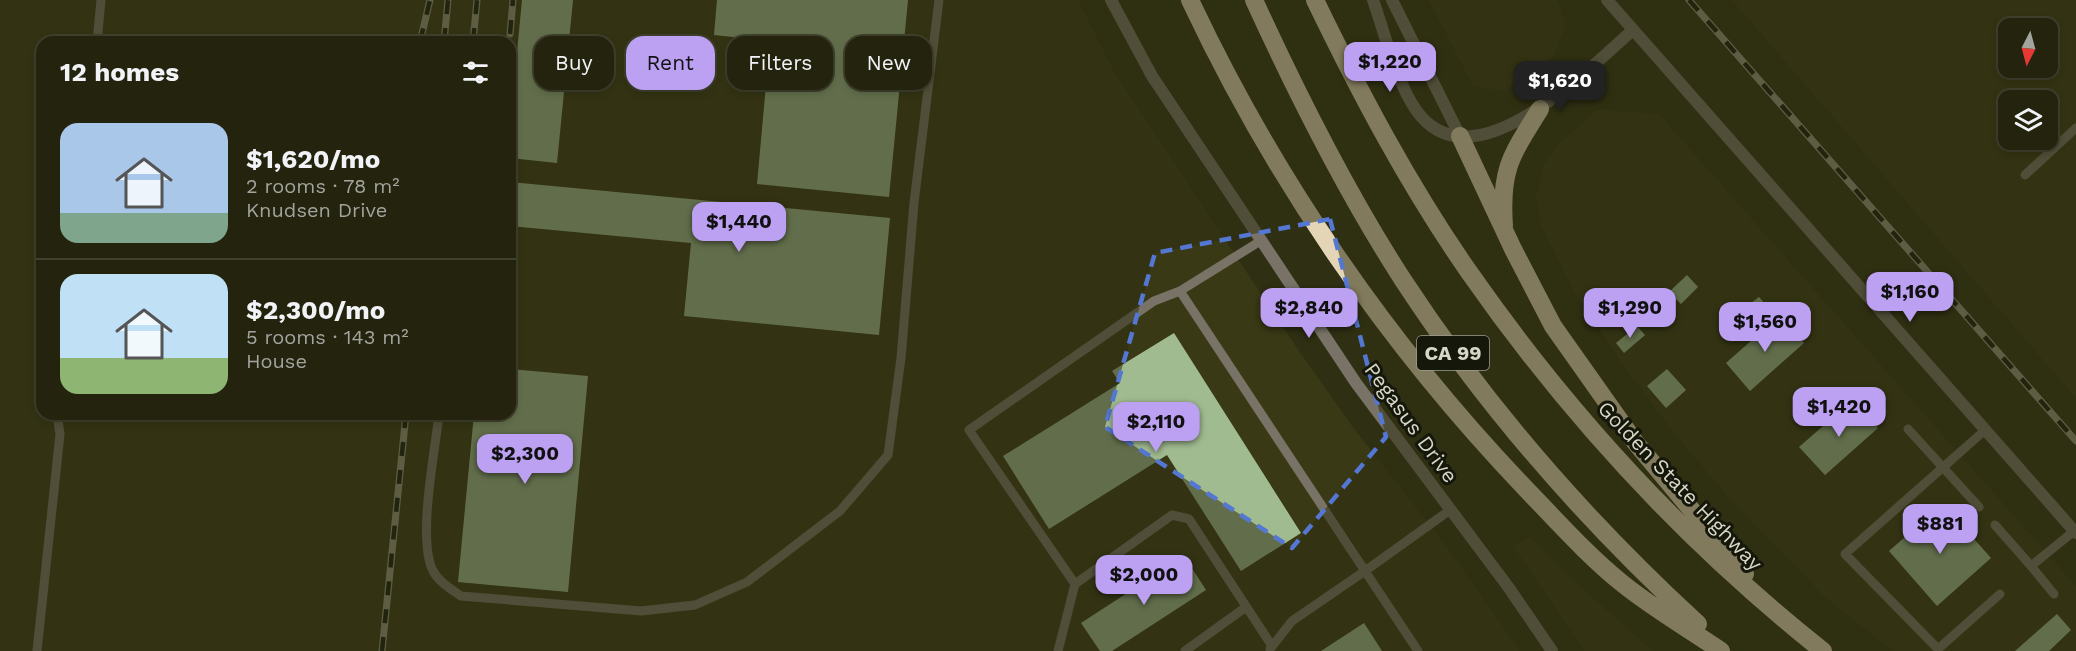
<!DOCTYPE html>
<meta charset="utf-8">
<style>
body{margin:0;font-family:"Work Sans",sans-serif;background:#2b2b17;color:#f1f3f6;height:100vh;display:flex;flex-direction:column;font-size:22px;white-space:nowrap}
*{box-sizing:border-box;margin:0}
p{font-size:20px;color:#a3a49e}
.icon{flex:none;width:33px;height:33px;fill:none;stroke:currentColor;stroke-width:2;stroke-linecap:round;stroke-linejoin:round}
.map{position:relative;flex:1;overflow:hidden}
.side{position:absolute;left:36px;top:36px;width:480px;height:384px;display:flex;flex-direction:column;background:#23230e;border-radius:18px;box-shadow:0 3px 9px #0003,0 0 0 2px #40402e}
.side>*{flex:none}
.guide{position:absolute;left:534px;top:36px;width:570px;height:54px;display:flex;gap:12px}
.needle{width:39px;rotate:186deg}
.fabs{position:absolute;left:1998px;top:18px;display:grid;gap:12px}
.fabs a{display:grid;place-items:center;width:60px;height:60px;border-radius:12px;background:#23230e;box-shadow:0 3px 9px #0003,0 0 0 2px #40402e;font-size:30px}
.price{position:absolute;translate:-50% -51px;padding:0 14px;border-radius:12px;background:#bca0f2;color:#111;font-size:20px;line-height:39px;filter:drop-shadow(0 2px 3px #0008)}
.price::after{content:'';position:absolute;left:50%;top:36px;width:18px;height:14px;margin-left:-9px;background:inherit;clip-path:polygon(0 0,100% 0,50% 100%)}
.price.selected{background:#222;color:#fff}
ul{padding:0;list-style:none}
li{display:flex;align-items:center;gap:18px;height:150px;padding:0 24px}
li+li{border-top:2px solid #40402e}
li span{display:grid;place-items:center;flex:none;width:168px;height:120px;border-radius:18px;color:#555}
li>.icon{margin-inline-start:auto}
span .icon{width:72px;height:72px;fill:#fffc;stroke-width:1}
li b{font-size:26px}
h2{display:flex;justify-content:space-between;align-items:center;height:72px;padding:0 24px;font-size:26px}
.pill{padding:0 21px;border-radius:18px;background:#23230e;box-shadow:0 3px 9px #0003,0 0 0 2px #40402e;font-size:21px;line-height:54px}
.pill.selected{background:#bca0f2;color:#111}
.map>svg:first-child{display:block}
.built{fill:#393915;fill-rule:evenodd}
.building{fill:#a1bb90}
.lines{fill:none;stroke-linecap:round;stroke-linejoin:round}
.service{stroke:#797367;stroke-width:9}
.tertiary{stroke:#797367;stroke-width:12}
.motorway{stroke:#e4d5b6;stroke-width:18}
.rail-casing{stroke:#959680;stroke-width:7}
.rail{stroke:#16170b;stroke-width:4.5;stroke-dasharray:14;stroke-linecap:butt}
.marked{fill:none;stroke:#5477d3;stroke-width:4.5;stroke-dasharray:12 8;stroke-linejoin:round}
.labels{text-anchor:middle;stroke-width:6;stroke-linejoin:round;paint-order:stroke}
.shield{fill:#16170b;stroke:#9c9d8e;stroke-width:1.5}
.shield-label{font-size:20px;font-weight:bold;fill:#d6d7c6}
.street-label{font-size:21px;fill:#d6d7c6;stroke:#16170b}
</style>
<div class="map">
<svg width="2076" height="651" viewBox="0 0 2076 651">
<rect width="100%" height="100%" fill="#2f2f13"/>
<path class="built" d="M0,0h1078l36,72 181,273 57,81 97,124 71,101h-1520zM42,42h468v372h-468z
M1429,0h128l9,25 -12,30 -50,36 -31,-5z
M1732,0h344v398zM2008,28h40v40h-40zM2008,100h40v40h-40z
M1597,110l62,4 417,472v65h-183l-67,-53 -97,-100 -58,-69 -48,-64 -49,-74 -33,-66 -5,-29 8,-31 12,-18z
M1530,537l44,44 79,70h-68l-72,-105z"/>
<path class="building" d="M522,0h51l-16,163 -47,-5v-33z
M717,0h191l-19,197 -132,-13 13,-143 -56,-6z
M510,182l380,36 -11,117 -195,-19 7,-73 -181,-17z
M1687,275l11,12 -17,17 -12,-12z
M1759,297l7,8 -13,11 -7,-9z
M1779,316l25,27 -54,48 -24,-28z
M1637,326l8,9 -21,18 -8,-10z
M1174,333l127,200 -60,38 -74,-116 -118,74 -46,-73 117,-73 -8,-12z
M510,369l78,7 -20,216 -110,-10 16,-168h36z
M1667,369l19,21 -20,18 -19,-22z
M1853,400l25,28 -53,47 -26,-28z
M1943,504l48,54 -54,48 -48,-55z
M1184,556l22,34 -94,61h-12l-19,-28z
M2057,614l14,16 -22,21h-34z
M1364,623l18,28h-61z"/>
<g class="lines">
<path class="service" d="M97,42l4,-42
M2025,175l51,-47
M1262,240l-82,51 185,280 85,-61
M439,414c-4,38 -22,125 -6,157 6,11 18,18 28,25l180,15 54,-6 52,-23 93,-71 48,-56 13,-97 13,-155 25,-203
M1908,429l71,78
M1984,431l-139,123 93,95 62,-55
M1995,525l36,41
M1075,584l-106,-154 185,-129 26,-10
M2054,594l-23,-28 43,-35
M1270,649l22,-28 73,-50 53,80
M37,651l23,-217 -3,-20
M1058,651l17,-67 97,-69 17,4 83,127
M1185,651l61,-44"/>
<path class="tertiary" d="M1111,0l41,76 204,307 153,205 43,63
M1373,0c12,34 23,81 43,110 56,80 173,-42 217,-80
M1392,0l68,136
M1607,0l469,533"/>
<path class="motorway" d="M1190,0c84,179 199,346 336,489 31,32 62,67 97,95 31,25 66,45 98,67
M1254,0c44,96 92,192 149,280 83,127 184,242 295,344
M1315,0c45,93 94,186 154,272 99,142 218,271 354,379
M1460,136l53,113 40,77 82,116 110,132
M1504,226c-4,-57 7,-70 36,-117"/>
<defs>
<path id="rail" d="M1689,0l387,441
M510,34l3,-34
M420,42l10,-42
M444,42l4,-42
M473,42l4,-42
M382,651l24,-237"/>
</defs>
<use href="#rail" class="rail-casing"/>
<use href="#rail" class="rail"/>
</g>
<path d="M0 0H2076V651H0ZM1330,219l56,218 -94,111 -187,-121 50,-174z" fill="#2f2f13" fill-opacity=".55" fill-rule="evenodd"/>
<path class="marked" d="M1330,219l56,218 -94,111 -187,-121 50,-174z"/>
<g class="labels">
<rect class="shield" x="1417" y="336" width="72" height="34" rx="4.5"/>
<g class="shield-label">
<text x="1453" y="360">CA 99</text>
</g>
<g class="street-label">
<text transform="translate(1411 423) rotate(54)" y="7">Pegasus Drive</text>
<text transform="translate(1680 486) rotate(46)" y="7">Golden State Highway</text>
</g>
</g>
</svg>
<div class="fabs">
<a><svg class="needle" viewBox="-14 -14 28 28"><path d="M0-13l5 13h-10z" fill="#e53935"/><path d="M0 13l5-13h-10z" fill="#a3a49e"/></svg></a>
<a><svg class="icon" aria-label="layers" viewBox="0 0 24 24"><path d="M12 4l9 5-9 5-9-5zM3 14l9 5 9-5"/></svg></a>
</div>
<b class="price" style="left:1390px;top:93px">$1,220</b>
<b class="price selected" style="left:1560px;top:112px">$1,620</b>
<b class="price" style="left:739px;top:253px">$1,440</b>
<b class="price" style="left:1910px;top:323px">$1,160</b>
<b class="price" style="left:1309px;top:339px">$2,840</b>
<b class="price" style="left:1630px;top:339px">$1,290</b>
<b class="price" style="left:1765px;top:353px">$1,560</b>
<b class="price" style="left:1839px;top:438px">$1,420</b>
<b class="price" style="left:1156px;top:453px">$2,110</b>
<b class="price" style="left:525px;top:485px">$2,300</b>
<b class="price" style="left:1940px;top:555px">$881</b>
<b class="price" style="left:1144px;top:606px">$2,000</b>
<div class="guide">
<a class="pill">Buy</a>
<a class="pill selected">Rent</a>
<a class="pill">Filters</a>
<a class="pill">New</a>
</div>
<section class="side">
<h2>12 homes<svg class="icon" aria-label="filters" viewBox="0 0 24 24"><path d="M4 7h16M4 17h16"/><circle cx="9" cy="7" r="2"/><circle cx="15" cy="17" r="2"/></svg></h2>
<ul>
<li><span style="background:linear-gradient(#a9c7e8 75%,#7fa58c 0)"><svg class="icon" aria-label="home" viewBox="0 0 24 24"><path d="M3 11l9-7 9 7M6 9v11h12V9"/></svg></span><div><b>$1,620/mo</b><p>2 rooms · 78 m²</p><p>Knudsen Drive</p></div></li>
<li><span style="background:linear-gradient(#bfe0f5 70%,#8fb573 0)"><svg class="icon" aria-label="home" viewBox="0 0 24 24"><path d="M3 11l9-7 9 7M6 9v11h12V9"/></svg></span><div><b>$2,300/mo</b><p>5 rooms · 143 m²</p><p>House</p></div></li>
</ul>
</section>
</div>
